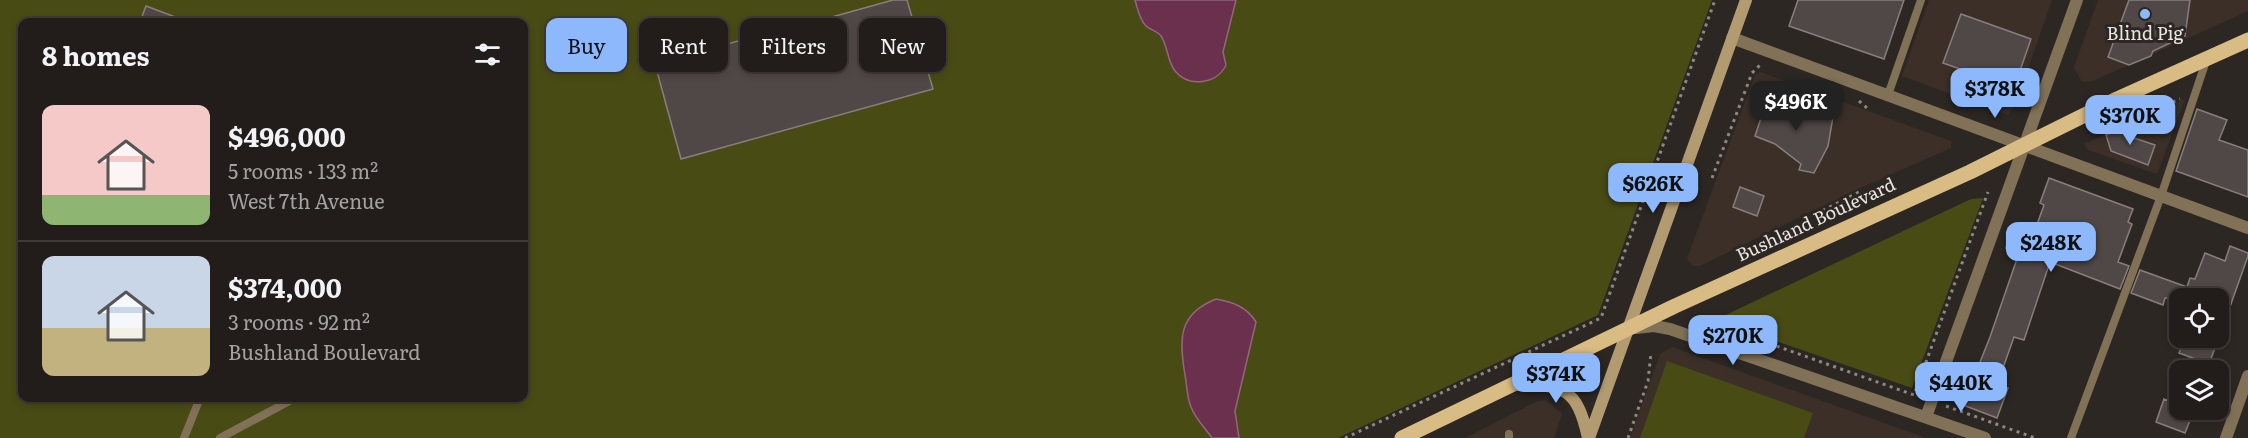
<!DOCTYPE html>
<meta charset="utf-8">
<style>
body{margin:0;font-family:Literata,serif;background:#2a2623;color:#f1f3f6;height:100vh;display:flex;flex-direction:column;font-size:22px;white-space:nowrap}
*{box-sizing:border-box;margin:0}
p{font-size:20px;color:#a2a2a2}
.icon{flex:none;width:33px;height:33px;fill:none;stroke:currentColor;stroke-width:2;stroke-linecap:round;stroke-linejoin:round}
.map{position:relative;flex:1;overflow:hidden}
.sheet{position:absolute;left:18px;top:18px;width:510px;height:384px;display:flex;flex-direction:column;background:#221d1a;border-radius:12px;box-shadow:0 3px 9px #0003,0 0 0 2px #3f3b39}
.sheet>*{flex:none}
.banner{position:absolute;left:546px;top:18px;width:570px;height:54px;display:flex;gap:12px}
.buttons{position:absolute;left:2169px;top:288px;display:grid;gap:12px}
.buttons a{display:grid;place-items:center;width:60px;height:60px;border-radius:12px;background:#221d1a;box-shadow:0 3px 9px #0003,0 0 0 2px #3f3b39;font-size:30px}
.price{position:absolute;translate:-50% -51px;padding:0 14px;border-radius:12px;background:#8db9fc;color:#111;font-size:20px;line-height:39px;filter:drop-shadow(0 2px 3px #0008)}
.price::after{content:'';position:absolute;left:50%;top:36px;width:18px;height:14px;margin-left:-9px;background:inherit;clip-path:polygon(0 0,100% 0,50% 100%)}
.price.selected{background:#222;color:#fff}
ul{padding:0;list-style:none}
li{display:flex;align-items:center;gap:18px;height:150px;padding:0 24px}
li+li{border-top:2px solid #3f3b39}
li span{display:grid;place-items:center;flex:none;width:168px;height:120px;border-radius:12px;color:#555}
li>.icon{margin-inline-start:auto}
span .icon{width:72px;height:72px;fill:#fffc;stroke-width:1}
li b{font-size:26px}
h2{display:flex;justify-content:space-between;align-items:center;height:72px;padding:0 24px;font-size:26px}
.pill{padding:0 21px;border-radius:12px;background:#221d1a;box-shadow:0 3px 9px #0003,0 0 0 2px #3f3b39;font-size:21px;line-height:54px}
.pill.selected{background:#8db9fc;color:#111}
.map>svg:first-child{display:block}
.built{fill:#3b2f28}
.green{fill:#494b15;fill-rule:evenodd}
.water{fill:#6c304f;stroke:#92667b;stroke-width:1.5}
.building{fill:#504847;stroke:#887e7e;stroke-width:1.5}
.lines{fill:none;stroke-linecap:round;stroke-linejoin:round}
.path{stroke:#8d8885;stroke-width:3;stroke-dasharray:3 4.5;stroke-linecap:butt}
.lane{stroke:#807157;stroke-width:8}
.street{stroke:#807157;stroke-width:12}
.secondary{stroke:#b29b71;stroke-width:12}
.primary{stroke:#d9bb84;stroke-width:15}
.poi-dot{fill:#8db9fc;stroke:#2d2723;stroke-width:2}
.labels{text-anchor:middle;stroke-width:6;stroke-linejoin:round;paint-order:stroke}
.poi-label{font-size:18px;fill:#e9e5e2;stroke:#2d2723}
.street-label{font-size:18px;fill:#e9e5e2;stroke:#2d2723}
</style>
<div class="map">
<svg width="2248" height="438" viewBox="0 0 2248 438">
<rect width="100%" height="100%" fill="#2d2723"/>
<path class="built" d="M1929,0h123l-37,106 -7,9 -106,-39z
M2098,0h150v11l-155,70 -11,1 -8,-15z
M1760,72l191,69v7l-100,44 -151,74h-7l-6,-7 2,-6 66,-178z
M2185,99l-28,75 -69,-24 -4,-6z
M1672,347l254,91h-296l30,-84z
M1546,400l16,14 -8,24h-89l73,-37z"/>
<path class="green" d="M0,0h1712l-114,315 -260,123h-1338zM22,22h502v376h-502z
M1983,198l-71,190 -197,-68 256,-121z
M1667,361l146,52 -9,25h-164z"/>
<path class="water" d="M1135,0h101l-13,52 3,13c-9,19 -37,23 -51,6 -8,-10 -7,-25 -14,-35 -3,-5 -11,-6 -15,-10 -6,-6 -9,-18 -11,-26z
M1216,299c17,3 31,8 40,23l-21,89 4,27h-27c-7,-10 -17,-20 -21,-31 -4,-9 -4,-22 -6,-32 -6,-36 -7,-61 31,-76z"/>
<path class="building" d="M893,0h14l26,89 -252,70 -26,-95 94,-26 -3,-9 18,-5 3,11z
M1798,0h106l-20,59 -95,-33z
M2129,0h61l-5,36 -32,15 -2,5 -22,9 -21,-8z
M146,6l40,15 -1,1h-45z
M1961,14l70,25 -17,49 -71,-25z
M1768,97l65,20 -5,29 -14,27 -15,-3 2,-6 -26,-20 -20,-8z
M2197,109l30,11 -8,20 29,10v47l-72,-26z
M2126,126l5,11 24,8 -7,20 -37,-14 -5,-16z
M2049,178l84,31 -5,13 4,2 -14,38 11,4 -9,23 -70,-27 -26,78 -10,-3 -17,48 11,3 -11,30 -34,-13 27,-68 29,-84 -13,-5 5,-14 20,7 13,-36 -4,-2z
M1740,187l24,9 -7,20 -24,-9z
M2230,246l18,7v3l-28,79 -2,-1v-36h-53l-2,7 -32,-12 9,-23 47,17 3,-9 5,1 10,-26 20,8z
M2218,337h1l-10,27 -30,-11 6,-15z
M2164,399l16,6v5h14l-9,23 -29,-11z"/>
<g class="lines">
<path class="path" d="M1859,101l8,7
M2145,114l35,-15
M1712,178l40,-105 8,-8
M1816,214l45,-23
M1706,321l208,74 74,-203
M1946,406l89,32
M1345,438l256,-120 114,-318
M1628,438l20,-57 3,-28"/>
<path class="lane" d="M1888,95l33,-95
M1509,434v4
M184,438l16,-40
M220,438l75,-40
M2071,438l90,-242 45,-135"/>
<path class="street" d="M1732,38l516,190
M1636,328l18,-2 16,3 315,109
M1926,417l151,-417
M2226,438l22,-62"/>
<path class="secondary" d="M1513,385c50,-1 64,2 75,53
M1589,438l157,-438"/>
<path class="primary" d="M1402,438l273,-132 295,-134 147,-73 131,-59"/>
</g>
<circle class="poi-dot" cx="2145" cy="14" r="6"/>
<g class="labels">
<g class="poi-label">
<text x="2145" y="40">Blind Pig</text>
</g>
<g class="street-label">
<text transform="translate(1816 220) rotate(-25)" y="6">Bushland Boulevard</text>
</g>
</g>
</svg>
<div class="buttons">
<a><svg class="icon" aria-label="locate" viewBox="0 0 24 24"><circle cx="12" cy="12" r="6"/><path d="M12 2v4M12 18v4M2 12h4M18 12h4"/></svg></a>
<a><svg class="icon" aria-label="layers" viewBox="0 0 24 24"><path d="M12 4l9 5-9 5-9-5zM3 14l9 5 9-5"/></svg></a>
</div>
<b class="price" style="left:1995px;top:119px">$378K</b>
<b class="price selected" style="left:1796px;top:132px">$496K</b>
<b class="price" style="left:2130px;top:146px">$370K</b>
<b class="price" style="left:1653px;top:214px">$626K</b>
<b class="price" style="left:2051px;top:273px">$248K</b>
<b class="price" style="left:1733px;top:366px">$270K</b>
<b class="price" style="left:1556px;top:404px">$374K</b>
<b class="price" style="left:1961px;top:413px">$440K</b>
<div class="banner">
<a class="pill selected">Buy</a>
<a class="pill">Rent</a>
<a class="pill">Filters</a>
<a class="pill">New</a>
</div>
<section class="sheet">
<h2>8 homes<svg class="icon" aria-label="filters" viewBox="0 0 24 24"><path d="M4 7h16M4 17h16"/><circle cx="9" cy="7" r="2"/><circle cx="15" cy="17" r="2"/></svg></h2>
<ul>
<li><span style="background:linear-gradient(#f6c9c9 75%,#8fb573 0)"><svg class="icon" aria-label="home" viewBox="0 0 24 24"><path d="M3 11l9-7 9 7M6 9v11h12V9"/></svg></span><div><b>$496,000</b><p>5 rooms · 133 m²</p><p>West 7th Avenue</p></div></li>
<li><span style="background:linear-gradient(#c9d6e8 60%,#c2b280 0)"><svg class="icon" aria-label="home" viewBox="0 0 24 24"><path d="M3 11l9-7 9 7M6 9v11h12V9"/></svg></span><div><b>$374,000</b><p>3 rooms · 92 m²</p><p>Bushland Boulevard</p></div></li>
</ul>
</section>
</div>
